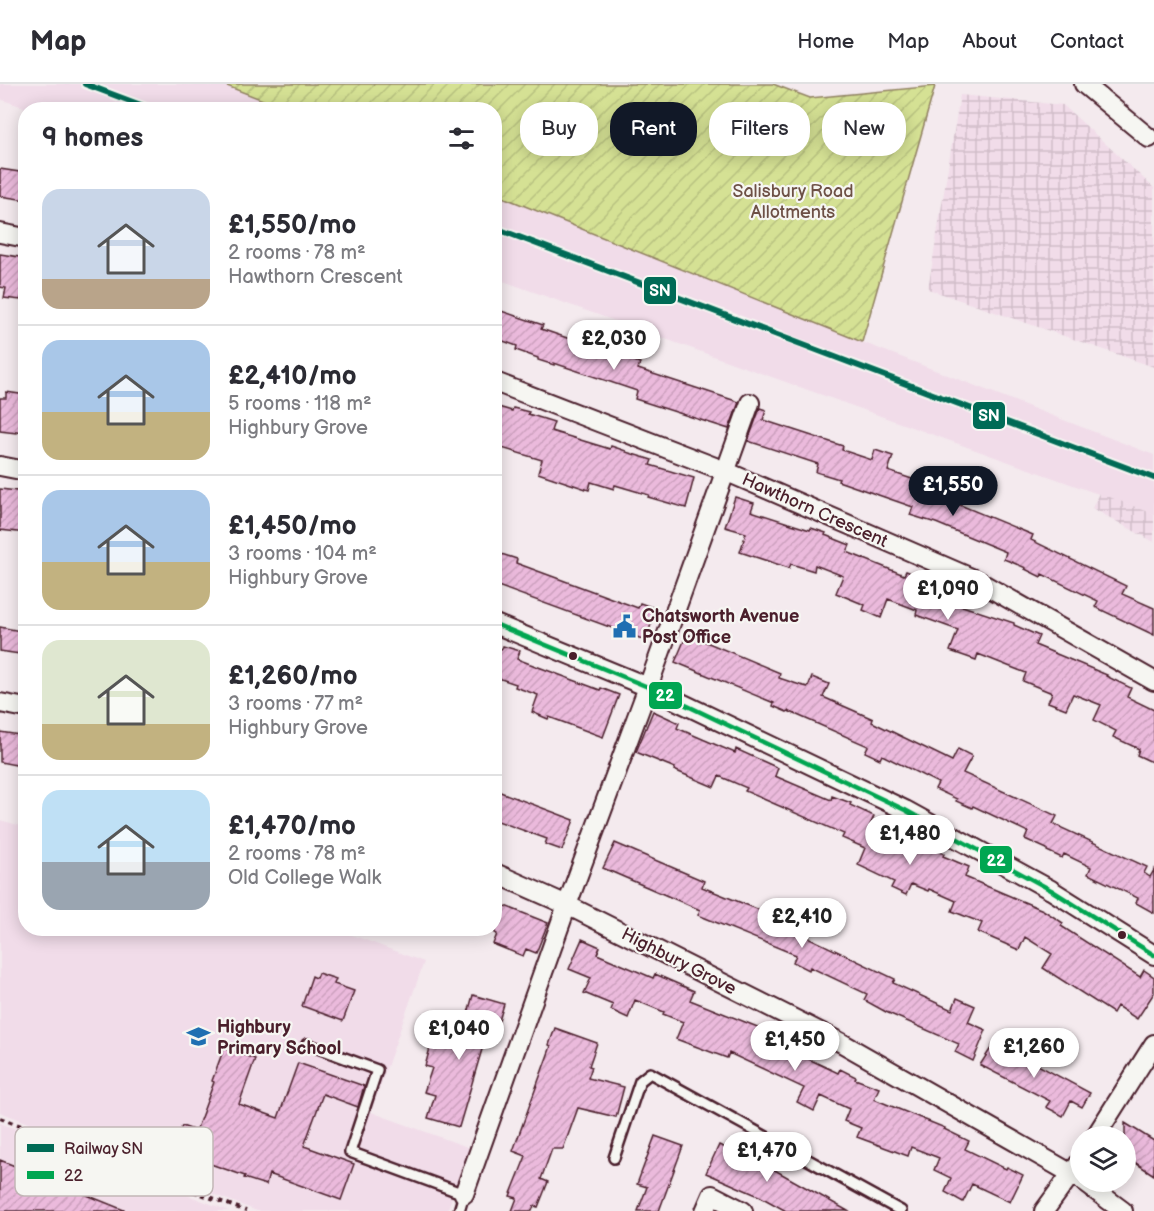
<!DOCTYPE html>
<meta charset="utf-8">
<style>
body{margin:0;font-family:"Balsamiq Sans",sans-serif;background:#f7f7f7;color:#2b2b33;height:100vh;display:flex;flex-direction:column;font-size:22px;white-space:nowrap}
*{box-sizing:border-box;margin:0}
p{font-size:20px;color:#7c7c81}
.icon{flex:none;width:33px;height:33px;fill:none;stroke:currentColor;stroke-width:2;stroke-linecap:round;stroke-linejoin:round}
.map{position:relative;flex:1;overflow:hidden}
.sheet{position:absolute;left:18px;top:18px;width:484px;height:834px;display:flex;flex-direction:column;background:#fff;border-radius:24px;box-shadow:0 3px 15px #0003}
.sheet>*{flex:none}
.guide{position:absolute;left:520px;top:18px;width:543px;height:54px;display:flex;gap:12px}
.controls{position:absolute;left:1070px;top:1042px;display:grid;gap:12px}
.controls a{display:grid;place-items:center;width:66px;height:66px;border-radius:50%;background:#fff;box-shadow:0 3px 15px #0003;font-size:30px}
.price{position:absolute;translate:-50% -51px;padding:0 14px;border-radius:21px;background:#fff;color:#222;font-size:20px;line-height:39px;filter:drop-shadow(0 2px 3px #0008)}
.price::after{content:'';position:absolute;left:50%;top:36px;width:18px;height:14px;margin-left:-9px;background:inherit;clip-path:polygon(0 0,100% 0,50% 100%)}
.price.selected{background:#111827;color:#fff}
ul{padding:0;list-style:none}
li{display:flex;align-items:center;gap:18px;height:150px;padding:0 24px}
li+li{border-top:2px solid #e1e1e2}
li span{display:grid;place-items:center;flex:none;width:168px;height:120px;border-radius:18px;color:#555}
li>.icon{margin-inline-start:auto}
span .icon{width:72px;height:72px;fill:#fffc;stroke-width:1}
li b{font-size:26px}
h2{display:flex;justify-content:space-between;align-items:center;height:72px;padding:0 24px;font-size:26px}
.tag{padding:0 21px;border-radius:24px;background:#fff;box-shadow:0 3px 15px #0003;font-size:21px;line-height:54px}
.tag.selected{background:#111827;color:#fff}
header{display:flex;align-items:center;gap:36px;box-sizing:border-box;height:84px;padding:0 30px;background:#fff;border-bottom:2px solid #e1e1e2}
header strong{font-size:28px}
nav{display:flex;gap:33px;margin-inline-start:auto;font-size:21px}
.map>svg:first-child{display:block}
.built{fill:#f1dce9}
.industrial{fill:url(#industrial-grid)}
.garden{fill:url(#garden-furrows);stroke:#908060;stroke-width:1.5}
.building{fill:url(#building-hatch);stroke:#4a1f2b;stroke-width:1.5}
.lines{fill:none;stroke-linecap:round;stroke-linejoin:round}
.service-casing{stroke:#4a1f2b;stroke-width:14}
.minor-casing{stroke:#4a1f2b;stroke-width:22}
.path{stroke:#4a1f2b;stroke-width:4;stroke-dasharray:4.5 4.5;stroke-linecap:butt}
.service{stroke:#f6f6f2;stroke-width:9}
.minor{stroke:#f6f6f2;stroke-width:18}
.bus-1-casing{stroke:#f6f6f2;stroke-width:9}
.bus-1{stroke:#00a651;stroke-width:4.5}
.rail-1-casing{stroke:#f6f6f2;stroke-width:10}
.rail-1{stroke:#006b56;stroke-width:6}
.bus-dot{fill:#4a1f2b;stroke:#f6f6f2;stroke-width:2}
.labels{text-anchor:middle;stroke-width:4.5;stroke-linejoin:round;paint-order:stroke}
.park-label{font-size:18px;fill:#6d5045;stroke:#f6f6f2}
.street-label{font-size:18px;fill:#4a1f2b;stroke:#f6f6f2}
.poi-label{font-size:18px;font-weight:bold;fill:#4a1f2b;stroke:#f6f6f2;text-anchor:start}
.key{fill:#f6f6f2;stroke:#c2b6b6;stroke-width:1.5}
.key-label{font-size:16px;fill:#4a1f2b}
.line-badge{stroke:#f6f6f2;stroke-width:2}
.badge-label{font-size:16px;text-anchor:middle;font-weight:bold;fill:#fff}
</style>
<header>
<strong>Map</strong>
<nav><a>Home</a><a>Map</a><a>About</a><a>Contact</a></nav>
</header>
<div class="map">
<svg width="1154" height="1127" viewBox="0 0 1154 1127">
<defs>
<pattern id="industrial-grid" width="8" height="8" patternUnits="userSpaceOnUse" patternTransform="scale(1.5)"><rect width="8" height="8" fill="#f1dce9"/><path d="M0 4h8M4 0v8" fill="none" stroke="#d0bcc8"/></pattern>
<pattern id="garden-furrows" width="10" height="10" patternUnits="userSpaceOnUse" patternTransform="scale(1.5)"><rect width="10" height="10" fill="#d5e194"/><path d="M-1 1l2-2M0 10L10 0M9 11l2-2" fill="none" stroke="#b8c180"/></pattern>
<pattern id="building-hatch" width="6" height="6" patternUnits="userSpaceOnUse" patternTransform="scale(1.5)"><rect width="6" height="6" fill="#ebbadc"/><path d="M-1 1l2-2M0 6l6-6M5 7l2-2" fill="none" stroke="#cb9fbd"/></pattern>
</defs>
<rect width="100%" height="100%" fill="#f4eaee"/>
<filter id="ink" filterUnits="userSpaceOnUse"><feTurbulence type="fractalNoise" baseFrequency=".0167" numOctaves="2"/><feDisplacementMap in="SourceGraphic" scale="12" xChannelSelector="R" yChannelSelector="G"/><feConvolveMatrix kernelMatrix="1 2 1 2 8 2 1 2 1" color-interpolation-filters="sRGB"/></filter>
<g filter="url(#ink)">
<path class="built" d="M0,0h179l48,2 59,23h-257l-29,-10z
M495,110l367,148 292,113v59l-659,-236z
M0,736l25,7 1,101 310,1 88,33 -53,150 99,36 -23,63h-190l-257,-99z
M0,1039l229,88h-229z"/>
<path class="industrial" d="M960,11l103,10 91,83v179l-226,-78z
M1099,409l55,21v28l-62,-34z"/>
<path class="garden" d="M227,0h546l37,14 125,-12 -73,256 -367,-148v-84l-209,-1 -59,-23z"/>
<path class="building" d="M0,85l26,4v27l-26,-4z
M0,170l26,4v9l-5,33 -17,-2 2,-10 -6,-1z
M495,225l48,16 -2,4 99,34 -2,6 101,33 -10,27 -94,-30 2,-8 -83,-28v2l-16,-5v-2l-22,-8 1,-4 -22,-8z
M6,308l20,3v38l-10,-2v2l-16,-2v-33h6z
M495,322l17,5 1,-3 16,4 -1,2 26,8 -3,9 59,18 1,-3 15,5v1l26,8 -2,5 44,13 -8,30 -38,-11 1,-2 -34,-10 -1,4 -23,-7 -2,8 -51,-17 4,-13 -47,-14z
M760,324l6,2 -3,10 80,26 -1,4 30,10 3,-10 18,6 -5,15 51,17 -3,7 97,40 -2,5 95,46 -4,8 32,14v27l-59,-28 3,-6 -56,-27 -1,3 -16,-8 1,-1 -22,-9 2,-7 -70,-29 -26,-8 3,-8 -75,-26 1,-2 -23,-7 2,-8 -70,-23z
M0,405l26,3v41l-26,-3z
M735,413l19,6 -3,8 59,19 1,-2 15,5 -1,2 25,10 -3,7 57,23 2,-4 16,6 -1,2 24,9 -4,11 73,24v2l25,11 -4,9 72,30 -1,1 25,12 -4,9 27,13v53l-17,-8 2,-6 -26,-12 3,-6 -22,-11 7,-15 -28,-11 -7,15 -18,-7 4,-9 -29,-12 3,-8 -48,-19 -2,6 -26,-9 8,-21 -42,-15 1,-5 -29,-11 -7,19 -18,-8 2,-5 -29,-12 7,-17 -28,-11 -1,6 -23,-7 -2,4 -49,-16 6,-19 -21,-6z
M495,468l22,7 -1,4 122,45 2,-5 17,6 -12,31 -150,-55z
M0,543l26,5v23l-26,-4z
M687,550l93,39 -1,5 21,7 8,2 4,-10 17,7 -6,13 50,22 -1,3 80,39 6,-12 14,7 -9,17 94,43 -4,8 94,43 -3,6 6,4 4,-7v43l-18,-10 2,-5 -50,-24 3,-7 -27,-13 -2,4 -15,-7v-2l-22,-10 3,-7 -55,-26 -1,2 -16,-7 1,-2 -22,-10 3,-6 -56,-28 -2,4 -15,-7 3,-6 -80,-35 -1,1 -14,-6 1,-3 -99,-41z
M503,562l17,5 -3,8 83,31 1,-2 18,7 -16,42 -54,-20 -1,2 -16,-7 6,-17 -23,-8 1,-3 -21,-7v-30l7,2z
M653,627l26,12 -2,5 58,25 1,-4 42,19 -3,8 56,24 1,-4 19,7 -1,2 24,11 -4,9 57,25 1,-3 16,7 -1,2 26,11 -4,10 78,33 20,13 -2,3 79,51 4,-7 10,7v16l-17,26 -20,-13 -4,7 -70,-45 9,-14 -27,-17 -6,13 -41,-18 4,-9 -30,-12 4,-10 -27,-12 -1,2 -17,-7 -5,11 -15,-7 3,-6 -36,-17 7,-17 -23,-10 2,-4 -99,-43 2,-3 -28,-12 -5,11 -40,-17 1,-2 -39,-16z
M0,648l26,4v31l-26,-5z
M495,706l79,30 -12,30 -17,-6 2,-5 -52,-19z
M615,759l89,38 -2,6 100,40 -3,6 96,46 -2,4 59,27 5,-12 18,8 -7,16 18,8 -13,31 -18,-9 4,-8 -73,-32 -22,-12 3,-6 -57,-27 -1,3 -16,-8 3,-7 -98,-40 2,-5 -97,-42z
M495,818l53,21 -12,30 -10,-4 -3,7 -30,-12 4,-10 -2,-1z
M582,855l18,8 -3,7 56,24 2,-4 39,17 -4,9 85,34 12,6 -4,7 55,26 2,-4 16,8 -1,2 24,9 -5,11 71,29 -1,1 25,12 -4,8 41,20 1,-2 16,8 -13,27 -38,-18 -9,18 -18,-10 6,-14 -17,-8 5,-12 -28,-11 -3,9 -51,-19 4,-9 -17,-7 5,-12 -28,-13 -7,15 -17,-9 7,-14 -75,-35 -2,5 -51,-19 7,-17 -20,-8 1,-2 -29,-12 -7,18 -17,-8 2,-5 -29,-12 7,-15 -22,-9z
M318,889l18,6 -2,5 20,7 -11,30 -41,-15 10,-30 4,2z
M473,911l31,9 -5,17 -8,-2 -32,108 -31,-9 7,-23 -11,-3 8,-24 -7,-2 7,-25 13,4 10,-32 12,4z
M555,944l42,15 -8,23 3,1 -4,11 36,9 -8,30 -38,-9 -15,41h-11l-11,30 7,3 -10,25 -4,-1 -2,5h-20l5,-13 -7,-2 16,-40 -13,-5 38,-105 -2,-1z
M995,958l95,51 -8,14 -11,-6 -8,15 -17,-9 4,-6 -70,-36z
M224,964l31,11 -16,45 39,14 20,-55 66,23 -6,21 -35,-13 -19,52 50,18 -13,36 -72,-26 -3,11 -22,-7 1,-2 -72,-25 9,-25 14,5 18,-49 -2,-1z
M1125,1039l29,18v34l-29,-19z
M655,1052l28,10 -24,65h-21l9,-24 -10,-3z
M719,1061l54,24 75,42h-62l-25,-14 -55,-24z
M0,1076l124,50v1h-124z"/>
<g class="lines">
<defs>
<path id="service" d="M307,960l70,26 -27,82 114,42 -5,17
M614,1074l26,-77 10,-8 251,138"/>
<path id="minor" d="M1084,0l65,54
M0,149l26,5
M495,298l230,89 251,109 178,101
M0,382l26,5
M495,540l153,63 257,123 146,80 103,65
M0,619l26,5
M495,789l72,32 273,137 232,132 8,5
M1095,1053l59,-93
M1084,1098l39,29
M464,1110l103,-289 81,-218 102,-284
M705,1127l7,-16 31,16
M1044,1127l36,-49"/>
</defs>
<use href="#service" class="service-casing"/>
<use href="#minor" class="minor-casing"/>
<path class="path" d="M0,1034l246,93"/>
<use href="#service" class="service"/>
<use href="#minor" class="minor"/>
<defs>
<path id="bus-1" d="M495,540l153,63 257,123 146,80 103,65"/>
</defs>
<use href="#bus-1" class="bus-1-casing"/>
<use href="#bus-1" class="bus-1"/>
<defs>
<path id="rail-1" d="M85,0l69,26
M495,144l659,250"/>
</defs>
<use href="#rail-1" class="rail-1-casing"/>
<use href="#rail-1" class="rail-1"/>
</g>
</g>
<defs>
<symbol id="civic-bare" viewBox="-9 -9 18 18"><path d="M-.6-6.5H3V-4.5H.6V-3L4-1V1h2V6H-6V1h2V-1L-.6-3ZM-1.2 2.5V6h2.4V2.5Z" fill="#1f6fb2" stroke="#f6f6f2" stroke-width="2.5" paint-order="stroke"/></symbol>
<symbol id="school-bare" viewBox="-9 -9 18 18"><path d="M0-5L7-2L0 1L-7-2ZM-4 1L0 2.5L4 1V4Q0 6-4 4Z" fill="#1f6fb2" stroke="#f6f6f2" stroke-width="2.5" paint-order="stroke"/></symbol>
</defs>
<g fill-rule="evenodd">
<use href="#civic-bare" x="608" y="526" width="33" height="33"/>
<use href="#school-bare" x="182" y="936" width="33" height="33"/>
</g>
<g class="bus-dot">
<circle cx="573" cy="572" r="5"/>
<circle cx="1122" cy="851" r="5"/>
</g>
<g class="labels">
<g class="park-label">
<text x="793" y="113">Salisbury Road<tspan x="793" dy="21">Allotments</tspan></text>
</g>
<g class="street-label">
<text transform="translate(815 426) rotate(24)" y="6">Hawthorn Crescent</text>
<text transform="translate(679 877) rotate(27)" y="6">Highbury Grove</text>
</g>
<g class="poi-label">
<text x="642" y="538">Chatsworth Avenue<tspan x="642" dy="21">Post Office</tspan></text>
<text x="217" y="949">Highbury<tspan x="217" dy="21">Primary School</tspan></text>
</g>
</g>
<rect x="15" y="1043" width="198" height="69" rx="9" class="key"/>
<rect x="27" y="1060" width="27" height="8" fill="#006b56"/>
<rect x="27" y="1087" width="27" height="8" fill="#00a651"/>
<g class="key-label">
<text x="64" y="1070">Railway SN</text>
<text x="64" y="1097">22</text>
</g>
<g class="line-badge">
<rect x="643" y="192" width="34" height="29" rx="6" fill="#006b56"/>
<rect x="972" y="317" width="34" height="29" rx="6" fill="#006b56"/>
<rect x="648" y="597" width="35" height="29" rx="6" fill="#00a651"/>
<rect x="979" y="761" width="34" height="29" rx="6" fill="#00a651"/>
</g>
<g class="badge-label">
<text x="660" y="212">SN</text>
<text x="989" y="337">SN</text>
<text x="665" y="617">22</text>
<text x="996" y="782">22</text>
</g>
</svg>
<div class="controls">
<a><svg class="icon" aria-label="layers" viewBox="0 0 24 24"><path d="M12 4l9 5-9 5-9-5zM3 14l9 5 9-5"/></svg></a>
</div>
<b class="price" style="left:614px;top:287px">£2,030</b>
<b class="price selected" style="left:953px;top:433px">£1,550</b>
<b class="price" style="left:948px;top:537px">£1,090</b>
<b class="price" style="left:910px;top:782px">£1,480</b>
<b class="price" style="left:802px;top:865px">£2,410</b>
<b class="price" style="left:459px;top:977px">£1,040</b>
<b class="price" style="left:795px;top:988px">£1,450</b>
<b class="price" style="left:1034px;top:995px">£1,260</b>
<b class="price" style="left:767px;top:1099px">£1,470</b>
<div class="guide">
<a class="tag">Buy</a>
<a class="tag selected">Rent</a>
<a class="tag">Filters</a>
<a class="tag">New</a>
</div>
<section class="sheet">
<h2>9 homes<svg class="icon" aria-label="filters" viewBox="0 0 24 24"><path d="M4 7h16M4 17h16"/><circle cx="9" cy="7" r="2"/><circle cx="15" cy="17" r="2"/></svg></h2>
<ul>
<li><span style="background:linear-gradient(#c9d6e8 75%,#b9a48a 0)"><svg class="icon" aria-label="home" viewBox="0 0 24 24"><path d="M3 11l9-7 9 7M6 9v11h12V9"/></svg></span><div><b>£1,550/mo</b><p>2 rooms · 78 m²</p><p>Hawthorn Crescent</p></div></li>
<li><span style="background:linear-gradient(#a9c7e8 60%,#c2b280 0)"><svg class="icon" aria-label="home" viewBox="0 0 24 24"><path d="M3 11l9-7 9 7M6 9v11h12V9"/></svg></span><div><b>£2,410/mo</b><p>5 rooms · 118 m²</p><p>Highbury Grove</p></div></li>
<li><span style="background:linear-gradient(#a9c7e8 60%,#c2b280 0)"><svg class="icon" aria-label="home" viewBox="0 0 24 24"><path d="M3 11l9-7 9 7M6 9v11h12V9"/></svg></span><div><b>£1,450/mo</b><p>3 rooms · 104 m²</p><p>Highbury Grove</p></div></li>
<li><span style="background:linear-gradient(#dfe7d0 70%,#c2b280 0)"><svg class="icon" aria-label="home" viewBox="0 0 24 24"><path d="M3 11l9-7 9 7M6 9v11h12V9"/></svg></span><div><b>£1,260/mo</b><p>3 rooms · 77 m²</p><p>Highbury Grove</p></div></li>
<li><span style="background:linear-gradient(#bfe0f5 60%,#9aa5b1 0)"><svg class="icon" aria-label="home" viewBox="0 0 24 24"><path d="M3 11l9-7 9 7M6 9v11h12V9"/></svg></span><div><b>£1,470/mo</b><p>2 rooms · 78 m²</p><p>Old College Walk</p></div></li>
</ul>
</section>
</div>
